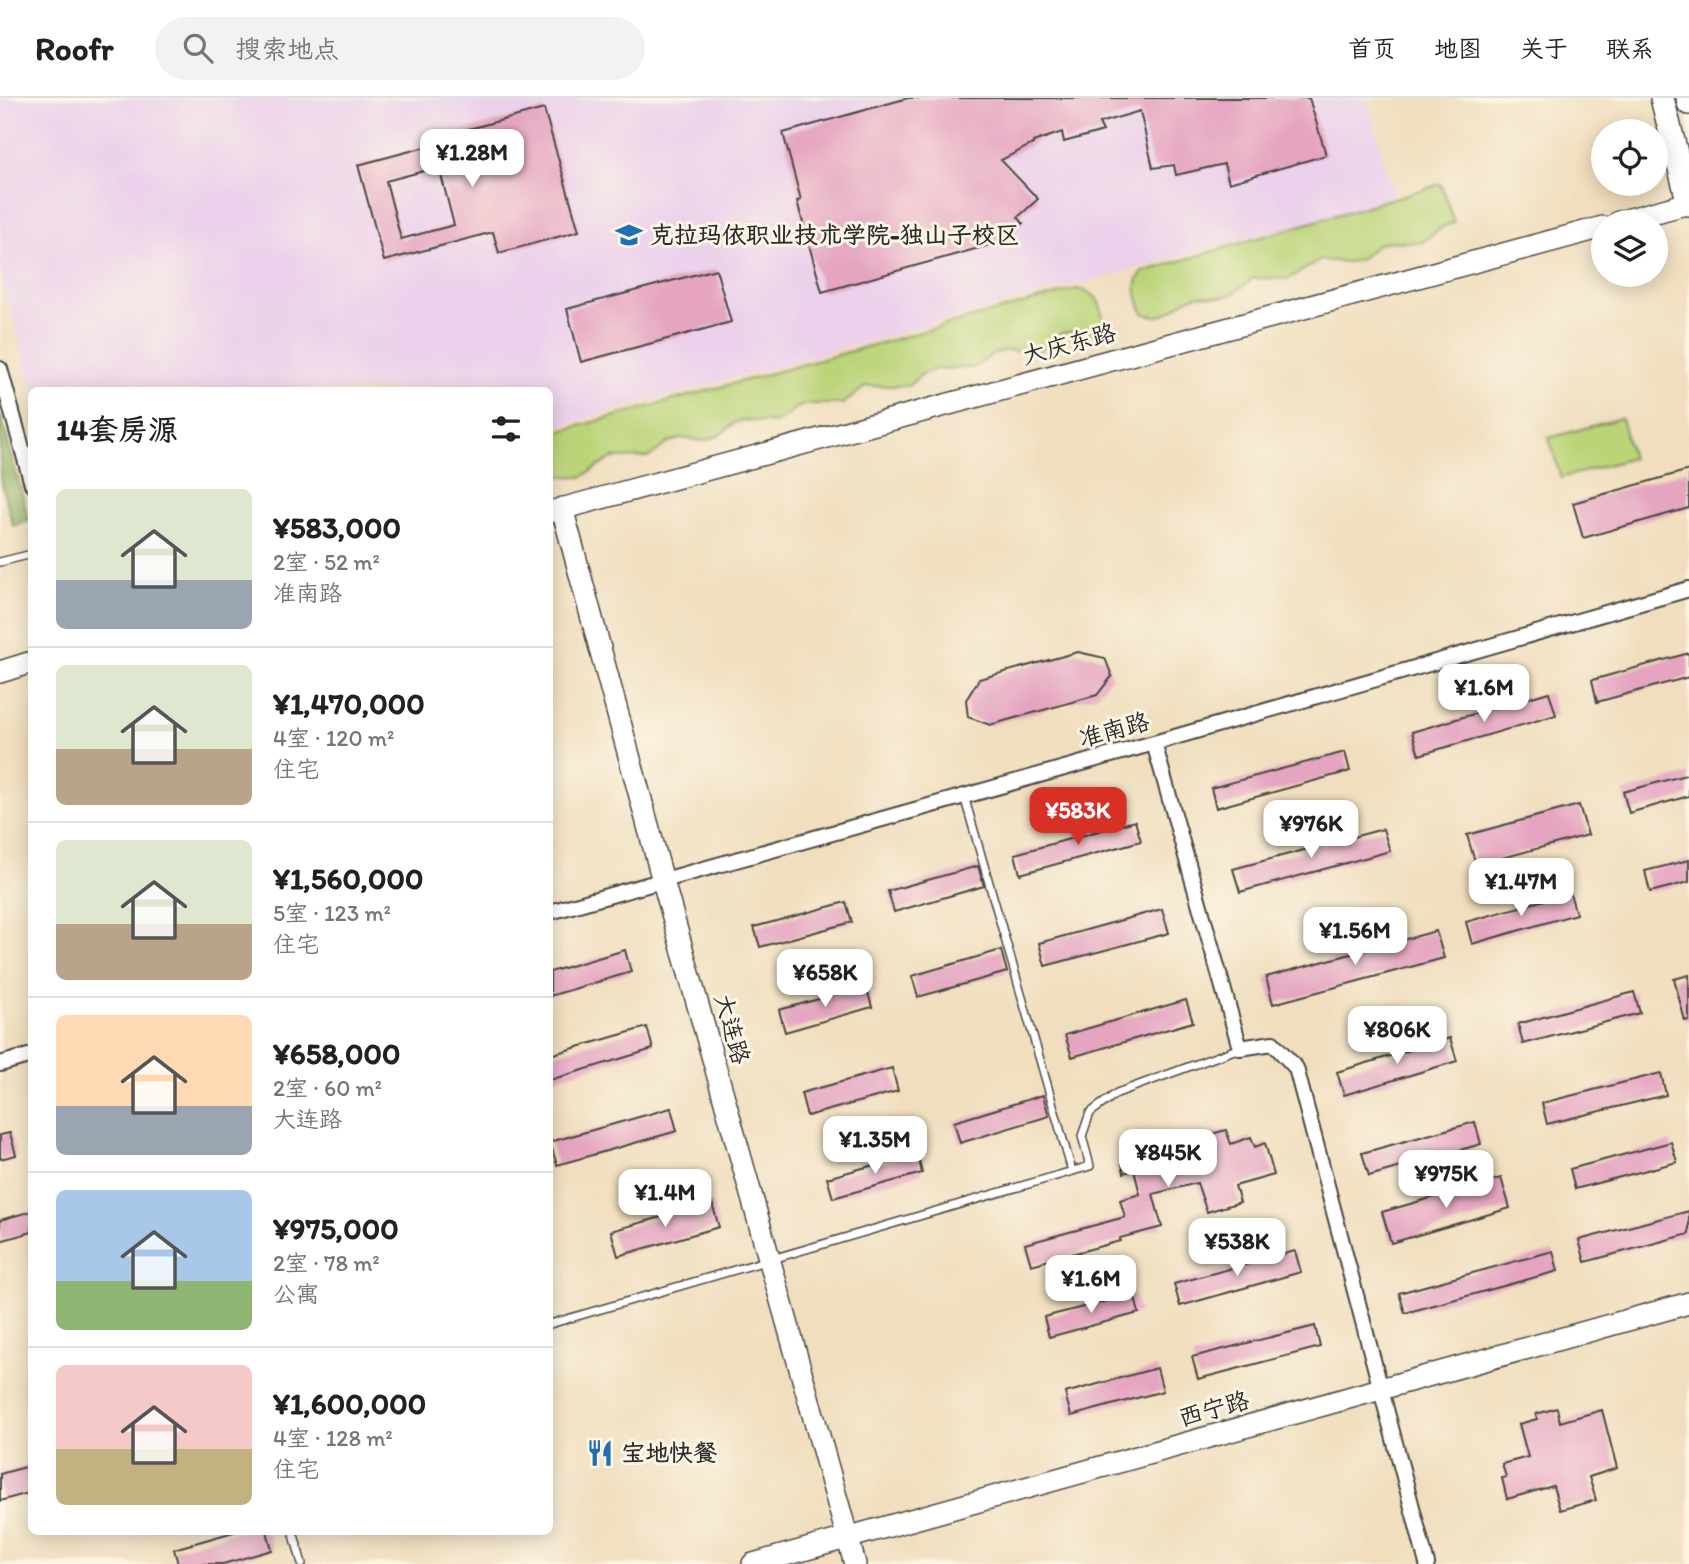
<!DOCTYPE html>
<html lang="zh">
<meta charset="utf-8">
<style>
body{margin:0;font-family:Itim,"LXGW WenKai TC",sans-serif;background:#f2f2f2;color:#222;height:100vh;display:flex;flex-direction:column;font-size:26px;white-space:nowrap}
*{box-sizing:border-box;margin:0}
p{font-size:23px;color:#767676}
.icon{flex:none;width:38px;height:38px;fill:none;stroke:currentColor;stroke-width:2;stroke-linecap:round;stroke-linejoin:round}
.map{position:relative;flex:1;overflow:hidden}
.sheet{position:absolute;left:28px;top:289px;width:525px;height:1148px;display:flex;flex-direction:column;background:#fff;border-radius:10px;box-shadow:0 4px 18px #0003}
.sheet>*{flex:none}
.fabs{position:absolute;left:1591px;top:21px;display:grid;gap:14px}
.fabs a{display:grid;place-items:center;width:77px;height:77px;border-radius:50%;background:#fff;box-shadow:0 4px 18px #0003;font-size:35px}
.price{position:absolute;translate:-50% -60px;padding:0 16px;border-radius:14px;background:#fff;color:#222;font-size:23px;line-height:46px;filter:drop-shadow(0 2px 4px #0008)}
.price::after{content:'';position:absolute;left:50%;top:42px;width:21px;height:16px;margin-left:-10px;background:inherit;clip-path:polygon(0 0,100% 0,50% 100%)}
.price.on{background:#d93025;color:#fff}
ul{padding:0;list-style:none}
li{display:flex;align-items:center;gap:21px;height:175px;padding:0 28px}
li+li{border-top:2px solid #e0e0e0}
li span{display:grid;place-items:center;flex:none;width:196px;height:140px;border-radius:10px;color:#555}
li>.icon{margin-inline-start:auto}
span .icon{width:84px;height:84px;fill:#fffc;stroke-width:1}
li b{font-size:30px}
h2{display:flex;justify-content:space-between;align-items:center;height:84px;padding:0 28px;font-size:30px}
header{display:flex;align-items:center;gap:42px;box-sizing:border-box;height:98px;padding:0 35px;background:#fff;border-bottom:2px solid #e0e0e0}
header strong{font-size:33px}
nav{display:flex;gap:38px;margin-inline-start:auto;font-size:24px}
.search{width:490px;height:63px;background:#f2f2f2;display:flex;align-items:center;gap:18px;box-sizing:border-box;padding:0 24px;border-radius:38px;color:#767676;font-size:26px}
.map>svg:first-child{display:block}
.built{fill:#ebd1eb}
.green{fill:#bbd478;stroke:#738052;stroke-width:2}
.forest{fill:#94b668;stroke:#60704a;stroke-width:2}
.building{fill:#e5a5c1;fill-rule:evenodd}
.lines{fill:none;stroke-linecap:round;stroke-linejoin:round}
.lane-casing{stroke:#494641;stroke-width:10}
.street-casing{stroke:#494641;stroke-width:18}
.secondary-casing{stroke:#494641;stroke-width:24}
.primary-casing{stroke:#494641;stroke-width:26}
.lane{stroke:#fff;stroke-width:7}
.street{stroke:#fff;stroke-width:14}
.secondary{stroke:#fff;stroke-width:21}
.primary{stroke:#fff;stroke-width:23}
.labels{text-anchor:middle;stroke-width:6;stroke-linejoin:round;paint-order:stroke}
.poi-label{font-size:24px;font-weight:bold;fill:#2b2b2b;stroke:#fcf5e5;text-anchor:start}
.street-label{font-size:24px;fill:#2b2b2b;stroke:#fcf5e5}
</style>
<header>
<strong>Roofr</strong>
<div class="search"><svg class="icon" aria-label="search" viewBox="0 0 24 24"><circle cx="10" cy="10" r="6"/><path d="M15 15l6 6"/></svg>搜索地点</div>
<nav><a>首页</a><a>地图</a><a>关于</a><a>联系</a></nav>
</header>
<div class="map">
<svg width="1689" height="1466" viewBox="0 0 1689 1466">
<rect width="100%" height="100%" fill="#fcf5e5"/>
<filter id="ink" filterUnits="userSpaceOnUse"><feTurbulence type="fractalNoise" baseFrequency=".0143" numOctaves="2"/><feDisplacementMap in="SourceGraphic" scale="14" xChannelSelector="R" yChannelSelector="G"/><feConvolveMatrix kernelMatrix="1 2 1 2 8 2 1 2 1" color-interpolation-filters="sRGB"/></filter>
<filter id="wash" filterUnits="userSpaceOnUse"><feTurbulence type="fractalNoise" baseFrequency=".00686" numOctaves="4" result="noise"/><feDisplacementMap in="SourceGraphic" scale="28" xChannelSelector="R" yChannelSelector="G"/><feGaussianBlur stdDeviation="1.57" result="paint"/><feColorMatrix in="noise" values="0 0 0 0 0 0 0 0 0 0 0 0 0 0 0 0 0 1.4 0 .05"/><feComposite in="paint" operator="in"/></filter>
<g filter="url(#wash)">
<rect width="100%" height="100%" fill="#f0debe"/>
<path class="built" d="M0,0h1367l28,100 -845,230v-38h-518l-32,-117z"/>
<path class="green" d="M1441,86l13,38 -13,6 -20,15 -32,-2 -11,3 -19,16 -11,2 -27,-2 -33,19 -34,-1c-13,9 -22,20 -39,19 -8,-1 -14,-3 -22,0 -19,6 -26,27 -50,16 -5,-16 -12,-28 0,-41z
M1077,191c22,4 24,14 27,35l-5,5 -11,5 -11,-3 -16,2 -20,17 -19,2 -16,-2 -13,4 -20,14 -38,1 -13,5 -14,12h-42l-23,18h-35l-12,4 -9,8 -12,7 -31,-3 -9,3 -17,13 -14,5 -20,-3 -15,4 -20,15 -37,1 -30,19 -32,-2v-41z
M1621,320l11,40 -71,20 -12,-40z"/>
<path class="forest" d="M0,315l29,108 -16,5 -13,-48z"/>
<g id="blocks">
<path class="building" d="M908,0h401l17,57 -97,28 -5,-19 -48,11 -2,-10 -21,3 -13,-57 -41,12 4,8 -39,11 -2,-10 -29,10v2l-32,16 37,39 -20,18 5,6 -23,19 -178,50 -25,-91 4,-1 -18,-67z
M544,11l35,122 -80,22 -6,-21 -109,29 -26,-96 75,-20 -2,-6zM439,69l15,58 -53,14 -15,-58z
M716,171l15,53 -150,40 -14,-53z
M1689,372v38l-106,30 -10,-35z
M1078,554l27,6 7,18 -15,19 -107,30 -22,-8 -2,-17 13,-21z
M1689,555v24l-92,25 -5,-22z
M1549,594l7,23 -137,40 -7,-23z
M1345,654l5,19 -134,37 -5,-20z
M1689,676v22l-60,17 -6,-21z
M1579,707l9,30 -112,30 -9,-30z
M1135,723l6,20 -121,33 -5,-20z
M1383,731l7,22 -150,41 -7,-23z
M1689,762v22l-39,10 -5,-21z
M978,768l6,20 -90,26 -6,-21z
M1570,795l6,21 -104,30 -6,-22z
M846,804l6,20 -92,25 -6,-20z
M1162,811l7,24 -124,33 -6,-23z
M1436,833l8,27 -171,46 -7,-27z
M625,852l6,22 -81,24v-24z
M1001,852l6,22 -89,25 -6,-21z
M1689,877v45l-4,1 -11,-42z
M866,888l6,21 -87,25 -6,-22z
M1634,894l6,21 -117,31 -5,-20z
M1186,902l7,22 -121,35 -7,-22z
M647,929l6,22 -103,31v-25z
M1450,940l7,23 -113,34 -7,-23z
M892,970l6,23 -91,25 -6,-23z
M1661,975l5,22 -119,29 -5,-21z
M1043,997l6,21 -89,27 -6,-21z
M671,1010l6,23 -120,34 -7,-23z
M1475,1024l6,22 -112,32 -7,-23z
M1226,1032l5,14 20,-7 4,10 10,-4 9,32 -39,11 5,16 -33,10 -10,-29 -44,11 9,33 -42,11v3l-89,24 -6,-21 100,-27 -5,-17 20,-6 -6,-24 -10,3 -2,-9 3,-6z
M10,1035l6,22 -16,4v-24z
M1671,1044l6,20 -102,27 -5,-20z
M917,1055l5,20 -89,25 -6,-20z
M1501,1080l9,30 -119,35 -9,-31z
M712,1105l7,24 -101,29 -7,-25z
M32,1113v21l-32,9v-21z
M1689,1113v23l-104,28 -6,-22z
M1295,1153l6,21 -121,34 -6,-22z
M1553,1153l5,20 -153,42 -6,-20z
M1134,1196l5,19 -90,24 -5,-20z
M1315,1228l5,21 -122,32 -6,-22z
M1157,1270l6,23 -92,25 -6,-23z
M1557,1310l3,14 42,-12 15,58 -28,9 7,23 -36,10 -7,-24 -46,13 -5,-21 4,-1 -4,-13 26,-7 -9,-33 18,-5 -1,-5z
M32,1367v27l-32,9v-27z
M237,1433h30l5,19 -49,14h-45l-4,-15z"/>
</g>
</g>
<g filter="url(#ink)">
<use href="#blocks" fill-opacity="0" stroke="#494641" stroke-width="2"/>
<g class="lines">
<defs>
<path id="lane" d="M0,464l32,-8
M964,698l108,375
M550,1226l540,-158 -8,-30 8,-23 27,-20 123,-45
M293,1433l9,33"/>
<path id="street" d="M0,271l32,115
M1154,645l86,305 33,-5 23,25 131,496
M550,814l604,-169 535,-154
M0,966l32,-9"/>
<path id="secondary" d="M1619,124l70,-19
M562,410l101,373 192,683
M550,414l1053,-285
M0,574l32,-10
M753,1466l936,-261"/>
<path id="primary" d="M1662,0l27,106
M1688,0l1,5"/>
</defs>
<use href="#lane" class="lane-casing"/>
<use href="#street" class="street-casing"/>
<use href="#secondary" class="secondary-casing"/>
<use href="#primary" class="primary-casing"/>
<use href="#lane" class="lane"/>
<use href="#street" class="street"/>
<use href="#secondary" class="secondary"/>
<use href="#primary" class="primary"/>
</g>
</g>
<defs>
<symbol id="university-bare" viewBox="-9 -9 18 18"><path d="M0-5L7-2L0 1L-7-2ZM-4 1L0 2.5L4 1V4Q0 6-4 4Z" fill="#1f6fb2" stroke="#fcf5e5" stroke-width="2.5" paint-order="stroke"/></symbol>
<symbol id="restaurant-bare" viewBox="-9 -9 18 18"><path d="M-5-6h1v4h1v-4h1v4h1v-4h1v5L-1.5 .5V6h-2V.5L-5-1ZM5-6V6H3V1.5H1.5Q1.5-4 5-6Z" fill="#1f6fb2" stroke="#fcf5e5" stroke-width="2.5" paint-order="stroke"/></symbol>
</defs>
<g fill-rule="evenodd">
<use href="#university-bare" x="610" y="118" width="38" height="38"/>
<use href="#restaurant-bare" x="581" y="1336" width="38" height="38"/>
</g>
<g class="labels">
<g class="poi-label">
<text x="650" y="145">克拉玛依职业技术学院-独山子校区</text>
<text x="621" y="1363">宝地快餐</text>
</g>
<g class="street-label">
<text transform="translate(1069 246) rotate(-15)" y="8">大庆东路</text>
<text transform="translate(1114 632) rotate(-15)" y="8">准南路</text>
<text transform="translate(732 931) rotate(74)" y="8">大连路</text>
<text transform="translate(1214 1311) rotate(-16)" y="8">西宁路</text>
</g>
</g>
</svg>
<div class="fabs">
<a><svg class="icon" aria-label="locate" viewBox="0 0 24 24"><circle cx="12" cy="12" r="6"/><path d="M12 2v4M12 18v4M2 12h4M18 12h4"/></svg></a>
<a><svg class="icon" aria-label="layers" viewBox="0 0 24 24"><path d="M12 4l9 5-9 5-9-5zM3 14l9 5 9-5"/></svg></a>
</div>
<b class="price" style="left:472px;top:91px">¥1.28M</b>
<b class="price" style="left:1484px;top:626px">¥1.6M</b>
<b class="price on" style="left:1078px;top:749px">¥583K</b>
<b class="price" style="left:1311px;top:762px">¥976K</b>
<b class="price" style="left:1521px;top:820px">¥1.47M</b>
<b class="price" style="left:1355px;top:869px">¥1.56M</b>
<b class="price" style="left:825px;top:911px">¥658K</b>
<b class="price" style="left:1397px;top:968px">¥806K</b>
<b class="price" style="left:875px;top:1078px">¥1.35M</b>
<b class="price" style="left:1168px;top:1091px">¥845K</b>
<b class="price" style="left:1446px;top:1112px">¥975K</b>
<b class="price" style="left:665px;top:1131px">¥1.4M</b>
<b class="price" style="left:1237px;top:1180px">¥538K</b>
<b class="price" style="left:1091px;top:1217px">¥1.6M</b>
<section class="sheet">
<h2>14套房源<svg class="icon" aria-label="filters" viewBox="0 0 24 24"><path d="M4 7h16M4 17h16"/><circle cx="9" cy="7" r="2"/><circle cx="15" cy="17" r="2"/></svg></h2>
<ul>
<li><span style="background:linear-gradient(#dfe7d0 65%,#9aa5b1 0)"><svg class="icon" aria-label="home" viewBox="0 0 24 24"><path d="M3 11l9-7 9 7M6 9v11h12V9"/></svg></span><div><b>¥583,000</b><p>2室 · 52 m²</p><p>准南路</p></div></li>
<li><span style="background:linear-gradient(#dfe7d0 60%,#b9a48a 0)"><svg class="icon" aria-label="home" viewBox="0 0 24 24"><path d="M3 11l9-7 9 7M6 9v11h12V9"/></svg></span><div><b>¥1,470,000</b><p>4室 · 120 m²</p><p>住宅</p></div></li>
<li><span style="background:linear-gradient(#dfe7d0 60%,#b9a48a 0)"><svg class="icon" aria-label="home" viewBox="0 0 24 24"><path d="M3 11l9-7 9 7M6 9v11h12V9"/></svg></span><div><b>¥1,560,000</b><p>5室 · 123 m²</p><p>住宅</p></div></li>
<li><span style="background:linear-gradient(#ffd9b3 65%,#9aa5b1 0)"><svg class="icon" aria-label="home" viewBox="0 0 24 24"><path d="M3 11l9-7 9 7M6 9v11h12V9"/></svg></span><div><b>¥658,000</b><p>2室 · 60 m²</p><p>大连路</p></div></li>
<li><span style="background:linear-gradient(#a9c7e8 65%,#8fb573 0)"><svg class="icon" aria-label="home" viewBox="0 0 24 24"><path d="M3 11l9-7 9 7M6 9v11h12V9"/></svg></span><div><b>¥975,000</b><p>2室 · 78 m²</p><p>公寓</p></div></li>
<li><span style="background:linear-gradient(#f6c9c9 60%,#c2b280 0)"><svg class="icon" aria-label="home" viewBox="0 0 24 24"><path d="M3 11l9-7 9 7M6 9v11h12V9"/></svg></span><div><b>¥1,600,000</b><p>4室 · 128 m²</p><p>住宅</p></div></li>
</ul>
</section>
</div>
